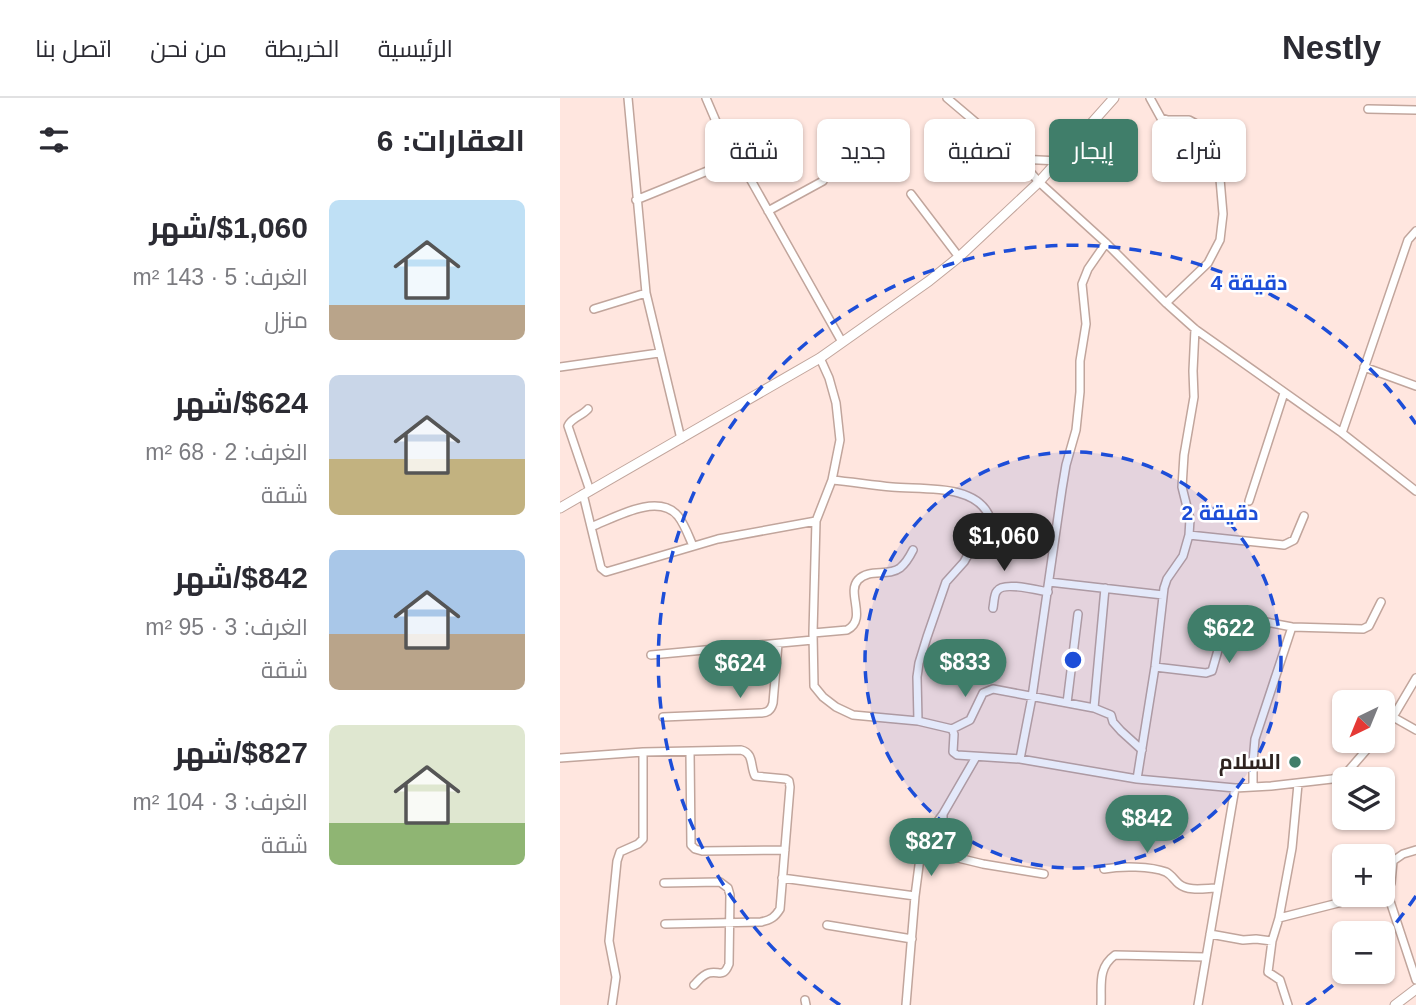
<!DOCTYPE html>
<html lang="ar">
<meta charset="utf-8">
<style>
body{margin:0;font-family:Helvetica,Cairo,sans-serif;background:#f7f7f7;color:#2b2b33;direction:rtl;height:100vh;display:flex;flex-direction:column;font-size:26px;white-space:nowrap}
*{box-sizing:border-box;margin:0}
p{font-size:23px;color:#7c7c81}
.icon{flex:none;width:38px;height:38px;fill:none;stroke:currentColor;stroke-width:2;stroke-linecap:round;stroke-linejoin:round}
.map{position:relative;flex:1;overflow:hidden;direction:ltr}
.details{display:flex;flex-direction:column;background:#fff;width:560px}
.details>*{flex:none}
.guide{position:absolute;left:21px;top:21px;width:665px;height:63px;direction:rtl;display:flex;gap:14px}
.needle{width:46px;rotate:223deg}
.tools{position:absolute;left:772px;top:592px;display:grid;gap:14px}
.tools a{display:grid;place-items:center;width:63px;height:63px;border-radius:10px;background:#fff;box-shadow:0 2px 5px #0004;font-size:35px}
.price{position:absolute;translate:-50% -60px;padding:0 16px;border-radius:24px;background:#407e6a;color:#fff;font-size:23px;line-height:46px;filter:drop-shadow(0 2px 4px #0008)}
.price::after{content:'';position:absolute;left:50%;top:42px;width:21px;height:16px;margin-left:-10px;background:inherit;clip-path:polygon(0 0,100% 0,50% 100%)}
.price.active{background:#222;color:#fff}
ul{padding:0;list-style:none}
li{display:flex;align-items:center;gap:21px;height:175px;padding:0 35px}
li span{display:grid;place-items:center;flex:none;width:196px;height:140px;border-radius:10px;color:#555}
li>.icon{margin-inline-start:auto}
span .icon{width:84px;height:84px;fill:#fffc;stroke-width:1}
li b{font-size:30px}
h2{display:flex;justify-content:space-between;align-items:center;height:84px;padding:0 35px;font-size:30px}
.pill{padding:0 24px;border-radius:10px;background:#fff;box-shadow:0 2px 5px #0004;font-size:24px;line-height:63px}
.pill.active{background:#407e6a;color:#fff}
header{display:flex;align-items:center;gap:42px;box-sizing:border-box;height:98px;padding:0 35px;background:#fff;border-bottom:2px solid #e1e1e2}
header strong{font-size:33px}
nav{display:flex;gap:38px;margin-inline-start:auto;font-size:24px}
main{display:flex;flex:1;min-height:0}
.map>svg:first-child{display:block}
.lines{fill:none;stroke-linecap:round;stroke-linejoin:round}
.minor-casing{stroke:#c1a59c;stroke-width:10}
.tertiary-casing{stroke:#c1a59c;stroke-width:11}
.minor{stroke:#fff;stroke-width:7}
.tertiary{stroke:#fff;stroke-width:9}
.ring{fill:none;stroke:#1d4ed8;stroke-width:3.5;stroke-dasharray:12 9}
.poi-dot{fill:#407e6a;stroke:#fff;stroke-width:2.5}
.labels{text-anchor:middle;stroke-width:5;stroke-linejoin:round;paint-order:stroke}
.poi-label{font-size:21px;font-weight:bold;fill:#2e2320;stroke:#fff;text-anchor:end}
.centre{fill:#1d4ed8;stroke:#fff;stroke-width:3.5}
.ring-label{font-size:21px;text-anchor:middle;font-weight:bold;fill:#1d4ed8;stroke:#fff;stroke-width:5;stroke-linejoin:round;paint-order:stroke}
</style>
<header>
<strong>Nestly</strong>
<nav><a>الرئيسية</a><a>الخريطة</a><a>من نحن</a><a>اتصل بنا</a></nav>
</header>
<main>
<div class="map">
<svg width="856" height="907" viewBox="0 0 856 907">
<rect width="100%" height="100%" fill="#ffe6df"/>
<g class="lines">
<defs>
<path id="minor" d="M68,0l18,195 35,146
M146,0l27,63
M387,0l72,61 20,23 67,61 60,60 29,26 147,104 74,58
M590,0l11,20 7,2h21l13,7 15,17 6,70 -3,26 -12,23 -42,40
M808,11l48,1
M459,61l40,2
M351,96l48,63
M76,102l91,-37 11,-1 5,4 99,176
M208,113l55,-30
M34,211l52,-16
M260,260l9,20 7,25 4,37 -8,40 -16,41 -3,112 1,53 9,11 13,10 17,8 65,6 34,8 18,-9 13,-27 10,-4 101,19 17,7 2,7 8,9 21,19
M0,269l99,-14
M804,269l52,19
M28,311c-6,7 -17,9 -20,17l22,65
M782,335l66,-193 8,-9
M272,382c20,2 40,5 60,7 30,3 85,-4 98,31
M23,396l18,74 5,4 112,-33 98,-18
M689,403l35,-108
M31,429c23,-9 67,-35 87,-11 7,9 11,21 15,30
M629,437l95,10 10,-5 10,-24
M489,484l114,13
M433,510c1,-5 1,-14 4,-17 6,-10 40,-1 51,1
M253,535l34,-3c21,-11 -1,-37 11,-50 11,-12 30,-3 42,-12 6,-5 10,-12 13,-18
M91,557l162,-15
M595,569l51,6 6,-2 15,-52 3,-4 62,12 71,2 6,-3 12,-24
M507,605l11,-89
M534,610l11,-120
M103,619l96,-4c8,0 12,-2 14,-10l5,-59
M833,619l23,13
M358,623l-1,-44 2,-14 8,-26 19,-55 18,-20 5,-9
M392,631l2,5 -1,18 4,3 63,4 117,20 98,9 36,-2 61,-7 10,-3 7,-6 26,-30
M822,633l11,-14 23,-39
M130,654l1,93 4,4 7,2 83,-1
M0,660l83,-6 98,-2c13,3 9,16 14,26l31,3 3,2 1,6 -10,122c-5,8 -9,11 -19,13l-96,2
M460,661l12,-62 30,-208 4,-24 10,-35 4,-38v-31l6,-37 -4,-40 6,-15 18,-26
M577,681l18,-112 9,-79 3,-9 16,-23 6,-21 1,-16 -8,-32 2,-32 10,-58 -1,-26 2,-42
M693,689v-25l2,-23 37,-112
M383,717v14l-2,17 9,10 33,8 61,10
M856,752l-13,4 -10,7 -2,22 -4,9 29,88
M544,771c17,-3 47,-3 62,3 6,3 8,8 13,12 10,8 27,4 39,4
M222,780l133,18
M104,785l56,-1 8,6 2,7 -1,69c-6,15 -10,6 -20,9 -7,2 -10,7 -15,12
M719,820l13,-70 6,-64
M267,827l85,14
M650,836l33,6 13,-1 16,2
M245,902l1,5
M52,907l4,-28 -7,-36 8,-80 3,-9 18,-8 5,-5v-87
M346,907l9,-109 6,-46 7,-15 15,-21 33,-57
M541,907c1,-19 -4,-37 14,-50l90,2
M638,907l37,-217
M728,907l-8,-25 -12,-8 4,-31 7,-23 95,-24"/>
<path id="tertiary" d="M0,410l260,-150 109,-77 30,-24 80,-75 75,-84
M835,907l21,-16"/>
</defs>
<use href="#minor" class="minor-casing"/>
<use href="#tertiary" class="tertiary-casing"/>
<use href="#minor" class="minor"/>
<use href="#tertiary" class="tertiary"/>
</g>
<circle cx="513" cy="562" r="208" fill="#1d4ed8" fill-opacity=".12"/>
<g class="ring">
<circle cx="513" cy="562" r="208"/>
<path d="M856 798A416 416 0 0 1 825 838M789 874A416 416 0 0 1 746 907M280 907A416 416 0 1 1 856 326"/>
</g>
<circle class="poi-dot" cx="735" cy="664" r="7"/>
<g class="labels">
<g class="poi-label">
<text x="721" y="671">السلام</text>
</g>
</g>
<circle cx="513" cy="562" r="10" class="centre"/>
<g class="ring-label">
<text x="689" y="192">4 دقيقة</text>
<text x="660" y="422">2 دقيقة</text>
</g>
</svg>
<div class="tools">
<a><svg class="needle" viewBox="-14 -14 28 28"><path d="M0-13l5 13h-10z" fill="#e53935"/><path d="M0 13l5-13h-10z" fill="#7c7c81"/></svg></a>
<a><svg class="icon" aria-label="layers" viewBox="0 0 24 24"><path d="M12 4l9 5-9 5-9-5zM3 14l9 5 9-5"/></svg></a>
<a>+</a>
<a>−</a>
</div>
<b class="price active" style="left:444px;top:475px">$1,060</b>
<b class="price" style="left:669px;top:567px">$622</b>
<b class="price" style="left:405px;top:601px">$833</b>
<b class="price" style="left:180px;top:602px">$624</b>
<b class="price" style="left:587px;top:757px">$842</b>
<b class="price" style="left:371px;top:780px">$827</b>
<div class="guide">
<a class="pill">شراء</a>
<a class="pill active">إيجار</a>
<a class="pill">تصفية</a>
<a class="pill">جديد</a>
<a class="pill">شقة</a>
</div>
</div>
<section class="details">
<h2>العقارات: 6<svg class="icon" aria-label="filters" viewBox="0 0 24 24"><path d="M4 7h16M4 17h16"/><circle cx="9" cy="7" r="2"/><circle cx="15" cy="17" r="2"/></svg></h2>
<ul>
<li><span style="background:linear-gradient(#bfe0f5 75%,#b9a48a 0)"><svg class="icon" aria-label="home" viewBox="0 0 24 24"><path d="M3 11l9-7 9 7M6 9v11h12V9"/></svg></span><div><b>$1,060/شهر</b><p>الغرف: 5 · 143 m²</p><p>منزل</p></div></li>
<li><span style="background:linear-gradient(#c9d6e8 60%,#c2b280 0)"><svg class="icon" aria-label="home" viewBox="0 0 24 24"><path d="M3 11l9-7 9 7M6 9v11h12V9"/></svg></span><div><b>$624/شهر</b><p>الغرف: 2 · 68 m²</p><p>شقة</p></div></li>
<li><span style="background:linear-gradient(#a9c7e8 60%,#b9a48a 0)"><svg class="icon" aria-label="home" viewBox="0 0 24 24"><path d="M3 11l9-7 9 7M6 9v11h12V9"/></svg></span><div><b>$842/شهر</b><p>الغرف: 3 · 95 m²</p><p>شقة</p></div></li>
<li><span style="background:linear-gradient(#dfe7d0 70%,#8fb573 0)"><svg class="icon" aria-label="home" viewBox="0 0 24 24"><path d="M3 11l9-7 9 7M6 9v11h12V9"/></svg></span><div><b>$827/شهر</b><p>الغرف: 3 · 104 m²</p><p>شقة</p></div></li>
</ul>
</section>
</main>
